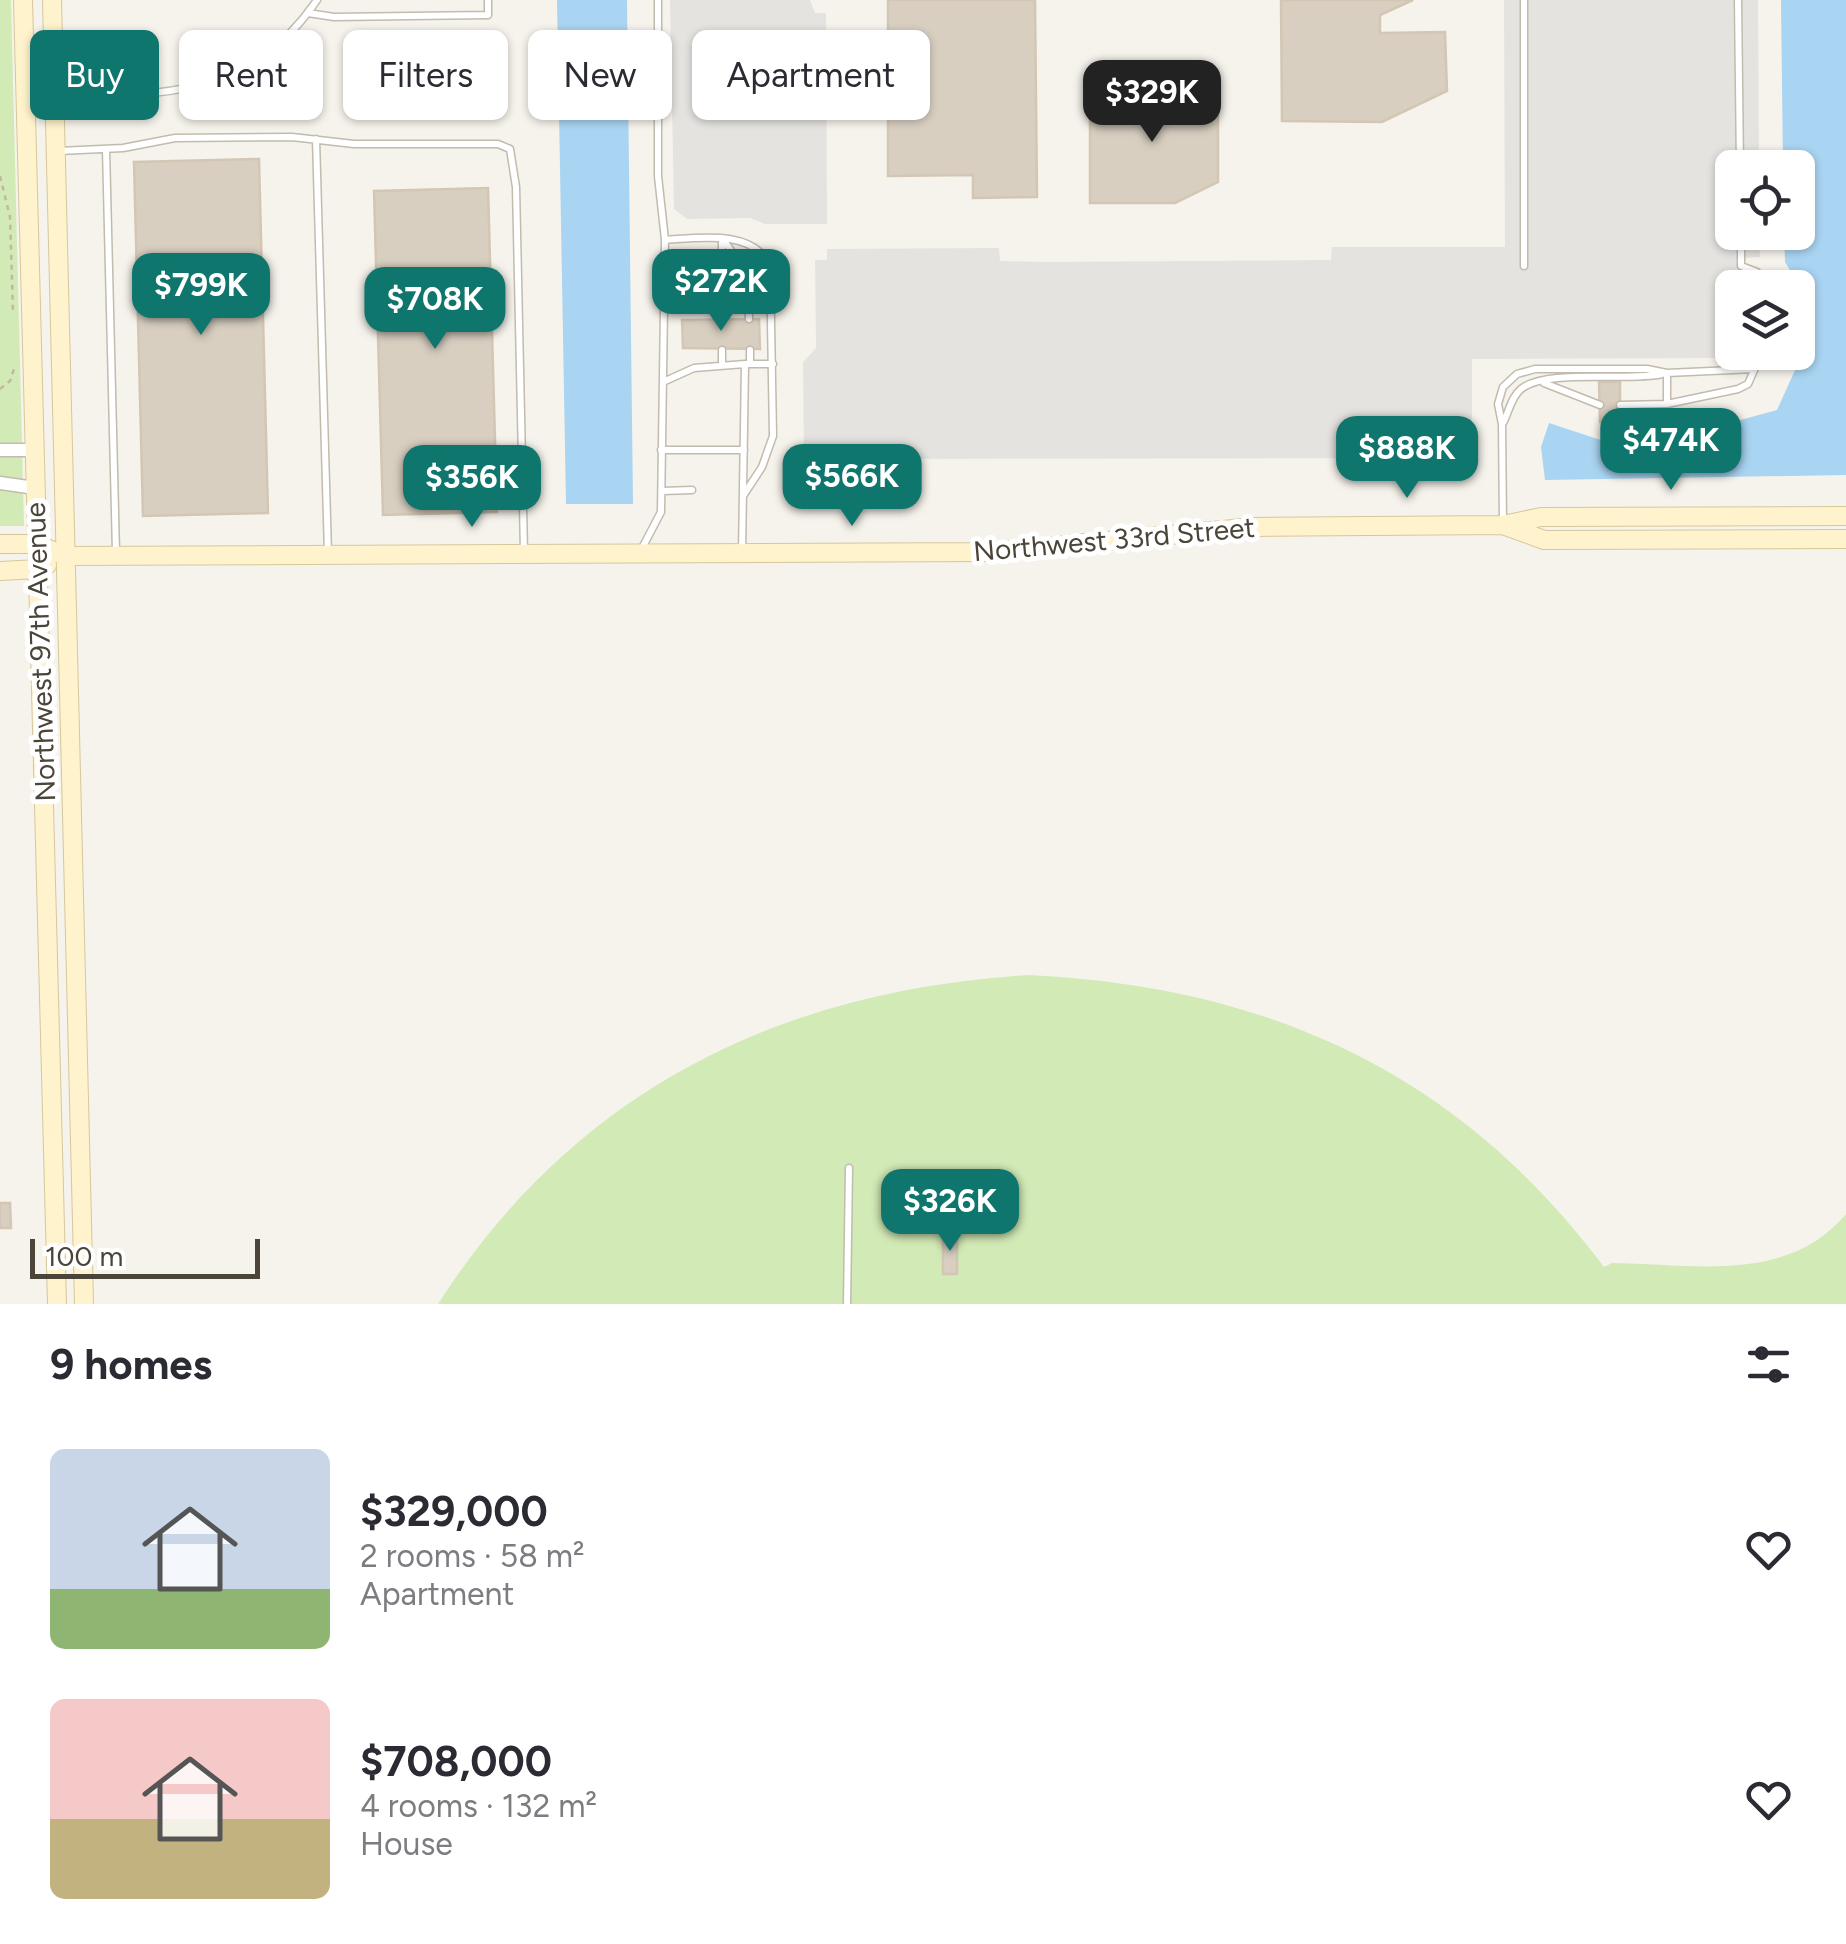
<!DOCTYPE html>
<meta charset="utf-8">
<style>
body{margin:0;font-family:Figtree,sans-serif;background:#f2f2f3;color:#2b2b33;height:100vh;display:flex;flex-direction:column;font-size:38px;white-space:nowrap}
*{box-sizing:border-box;margin:0}
p{font-size:32px;color:#7c7c81}
.icon{flex:none;width:55px;height:55px;fill:none;stroke:currentColor;stroke-width:2;stroke-linecap:round;stroke-linejoin:round}
.map{position:relative;height:1304px;overflow:hidden}
.side{display:flex;flex-direction:column;background:#fff;flex:1}
.side>*{flex:none}
.banner{position:absolute;left:30px;top:30px;width:1000px;height:90px;display:flex;gap:20px}
.controls{position:absolute;left:1715px;top:150px;display:grid;gap:20px}
.controls a{display:grid;place-items:center;width:100px;height:100px;border-radius:15px;background:#fff;box-shadow:0 2px 8px #0004;font-size:50px}
.scale{position:absolute;left:30px;bottom:25px;width:230px;box-sizing:border-box;padding-left:10px;border:5px solid #4b4439;border-top:0;font-size:28px;line-height:35px;white-space:nowrap;color:#4b4439;-webkit-text-stroke:8px #fff;paint-order:stroke}
.price{position:absolute;translate:-50% -85px;padding:0 22px;border-radius:20px;background:#0f766e;color:#fff;font-size:32px;line-height:65px;filter:drop-shadow(0 2px 5px #0008)}
.price::after{content:'';position:absolute;left:50%;top:60px;width:30px;height:22px;margin-left:-15px;background:inherit;clip-path:polygon(0 0,100% 0,50% 100%)}
.price.on{background:#222;color:#fff}
ul{padding:0;list-style:none}
li{display:flex;align-items:center;gap:30px;height:250px;padding:0 50px}
li span{display:grid;place-items:center;flex:none;width:280px;height:200px;border-radius:15px;color:#555}
li>.icon{margin-inline-start:auto}
span .icon{width:120px;height:120px;fill:#fffc;stroke-width:1}
li b{font-size:42px}
h2{display:flex;justify-content:space-between;align-items:center;height:120px;padding:0 50px;font-size:42px}
.pill{padding:0 35px;border-radius:15px;background:#fff;box-shadow:0 2px 8px #0004;font-size:35px;line-height:90px}
.pill.on{background:#0f766e;color:#fff}
.map>svg:first-child{display:block}
.green{fill:#d2eab5}
.parking{fill:#e5e3e0}
.water{fill:#a9d4f2}
.building{fill:#d8cfc1;stroke:#d3c7b4;stroke-width:2.5}
.lines{fill:none;stroke-linecap:round;stroke-linejoin:round}
.lane-casing{stroke:#c2bbae;stroke-width:9}
.street-casing{stroke:#c2bbae;stroke-width:15}
.secondary-casing{stroke:#d6c79b;stroke-width:20}
.path{stroke:#c4b79f;stroke-width:2.5;stroke-dasharray:5 5;stroke-linecap:butt}
.lane{stroke:#fff;stroke-width:6}
.street{stroke:#fff;stroke-width:12}
.secondary{stroke:#fff3cd;stroke-width:18}
.labels{text-anchor:middle;stroke-width:10;stroke-linejoin:round;paint-order:stroke}
.street-label{font-size:28px;fill:#4b4439;stroke:#fff}
</style>
<div class="map">
<svg width="1846" height="1304" viewBox="0 0 1846 1304">
<rect width="100%" height="100%" fill="#f6f3ec"/>
<path class="green" d="M0,0h11l13,526h-24z
M1029,975c240,12 429,97 575,292l8,-4c83,1 175,21 234,-49v90h-1408c137,-214 343,-314 591,-329z"/>
<path class="parking" d="M670,0h140l5,13h11l1,211h-62l-15,-6 -63,1 -13,-10z
M1504,0h254l1,167 -27,1v64l27,1 1,24 -23,1v29l-5,1v64l6,1v5l-266,1v99l-668,1 -1,-97 13,-14 -1,-88h12v-11l172,-1 1,13 44,1 287,-2 1,-13h173z"/>
<path class="water" d="M557,0h70l6,504h-67z
M1781,0h65v475l-301,5 -4,-33 8,-24 82,27 146,-40 19,-42 10,-72 -21,-34 -1,-29 14,-1v-64l-15,-1z"/>
<path class="building" d="M888,0h147l2,197 -64,1v-23l-85,1z
M1281,0h132l-33,15v18l65,-1 2,59 -65,31 -100,-1z
M1090,90l128,1v91l-43,21h-85z
M259,159l9,354 -125,3 -9,-354z
M488,188l9,324 -114,3 -9,-324z
M759,319l1,30 -77,-1 -1,-28z
M1599,382h21v39l-20,1z
M0,1203h10l1,25h-11z
M943,1235h14v39h-14z"/>
<g class="lines">
<defs>
<path id="lane" d="M1524,0v266
M1738,0l2,168
M308,13l26,4 154,-2v-15
M56,96c106,0 195,1 261,-96
M316,139l12,414
M106,149l10,403
M59,151l64,-3 52,-10 117,-1 62,7h144l12,5 6,38 8,365
M1741,232v34l16,6 5,16
M665,240c34,-2 87,-11 105,25l3,171 -11,31 -19,29
M723,240c20,23 26,49 26,79
M722,241v79
M722,350v15
M745,364h28
M750,364v-14
M1667,373v31
M663,382l31,-14 51,-4 -3,189
M1544,383l56,22
M1620,405l47,-1 71,-15 10,-5 14,-32
M1503,423c6,-11 8,-26 18,-34 25,-21 107,-7 141,-15
M661,450h83
M662,491l30,-1
M1503,524l-1,-100 -4,-20 5,-17 14,-13 18,-5h112l20,4 87,-4
M640,552l21,-40 4,-272 -7,-64v-176
M847,1304l2,-136"/>
<path id="street" d="M0,450h34
M0,483l35,5"/>
<path id="secondary" d="M23,0l34,1304
M52,0l32,1304
M1503,525l41,15 302,-1
M0,544h37l28,12 924,-4 265,-25 249,-2 38,-8 305,-1
M0,571l38,-2 9,-4"/>
</defs>
<use href="#lane" class="lane-casing"/>
<use href="#street" class="street-casing"/>
<use href="#secondary" class="secondary-casing"/>
<path class="path" d="M0,176l10,41 3,96
M0,389l10,-8 5,-15"/>
<use href="#lane" class="lane"/>
<use href="#street" class="street"/>
<use href="#secondary" class="secondary"/>
</g>
<g class="labels">
<g class="street-label">
<text transform="translate(1114 539) rotate(-5)" y="10">Northwest 33rd Street</text>
<text transform="translate(40 652) rotate(-92)" y="10">Northwest 97th Avenue</text>
</g>
</g>
</svg>
<div class="controls">
<a><svg class="icon" aria-label="locate" viewBox="0 0 24 24"><circle cx="12" cy="12" r="6"/><path d="M12 2v4M12 18v4M2 12h4M18 12h4"/></svg></a>
<a><svg class="icon" aria-label="layers" viewBox="0 0 24 24"><path d="M12 4l9 5-9 5-9-5zM3 14l9 5 9-5"/></svg></a>
</div>
<div class="scale">100 m</div>
<b class="price on" style="left:1152px;top:145px">$329K</b>
<b class="price" style="left:721px;top:334px">$272K</b>
<b class="price" style="left:201px;top:338px">$799K</b>
<b class="price" style="left:435px;top:352px">$708K</b>
<b class="price" style="left:1671px;top:493px">$474K</b>
<b class="price" style="left:1407px;top:501px">$888K</b>
<b class="price" style="left:852px;top:529px">$566K</b>
<b class="price" style="left:472px;top:530px">$356K</b>
<b class="price" style="left:950px;top:1254px">$326K</b>
<div class="banner">
<a class="pill on">Buy</a>
<a class="pill">Rent</a>
<a class="pill">Filters</a>
<a class="pill">New</a>
<a class="pill">Apartment</a>
</div>
</div>
<section class="side">
<h2>9 homes<svg class="icon" aria-label="filters" viewBox="0 0 24 24"><path d="M4 7h16M4 17h16"/><circle cx="9" cy="7" r="2"/><circle cx="15" cy="17" r="2"/></svg></h2>
<ul>
<li><span style="background:linear-gradient(#c9d6e8 70%,#8fb573 0)"><svg class="icon" aria-label="home" viewBox="0 0 24 24"><path d="M3 11l9-7 9 7M6 9v11h12V9"/></svg></span><div><b>$329,000</b><p>2 rooms · 58 m²</p><p>Apartment</p></div><svg class="icon" aria-label="heart" viewBox="0 0 24 24"><path d="M12 20l-8-8c-3-5 5-10 8-4 3-6 11-1 8 4z"/></svg></li>
<li><span style="background:linear-gradient(#f6c9c9 60%,#c2b280 0)"><svg class="icon" aria-label="home" viewBox="0 0 24 24"><path d="M3 11l9-7 9 7M6 9v11h12V9"/></svg></span><div><b>$708,000</b><p>4 rooms · 132 m²</p><p>House</p></div><svg class="icon" aria-label="heart" viewBox="0 0 24 24"><path d="M12 20l-8-8c-3-5 5-10 8-4 3-6 11-1 8 4z"/></svg></li>
</ul>
</section>
